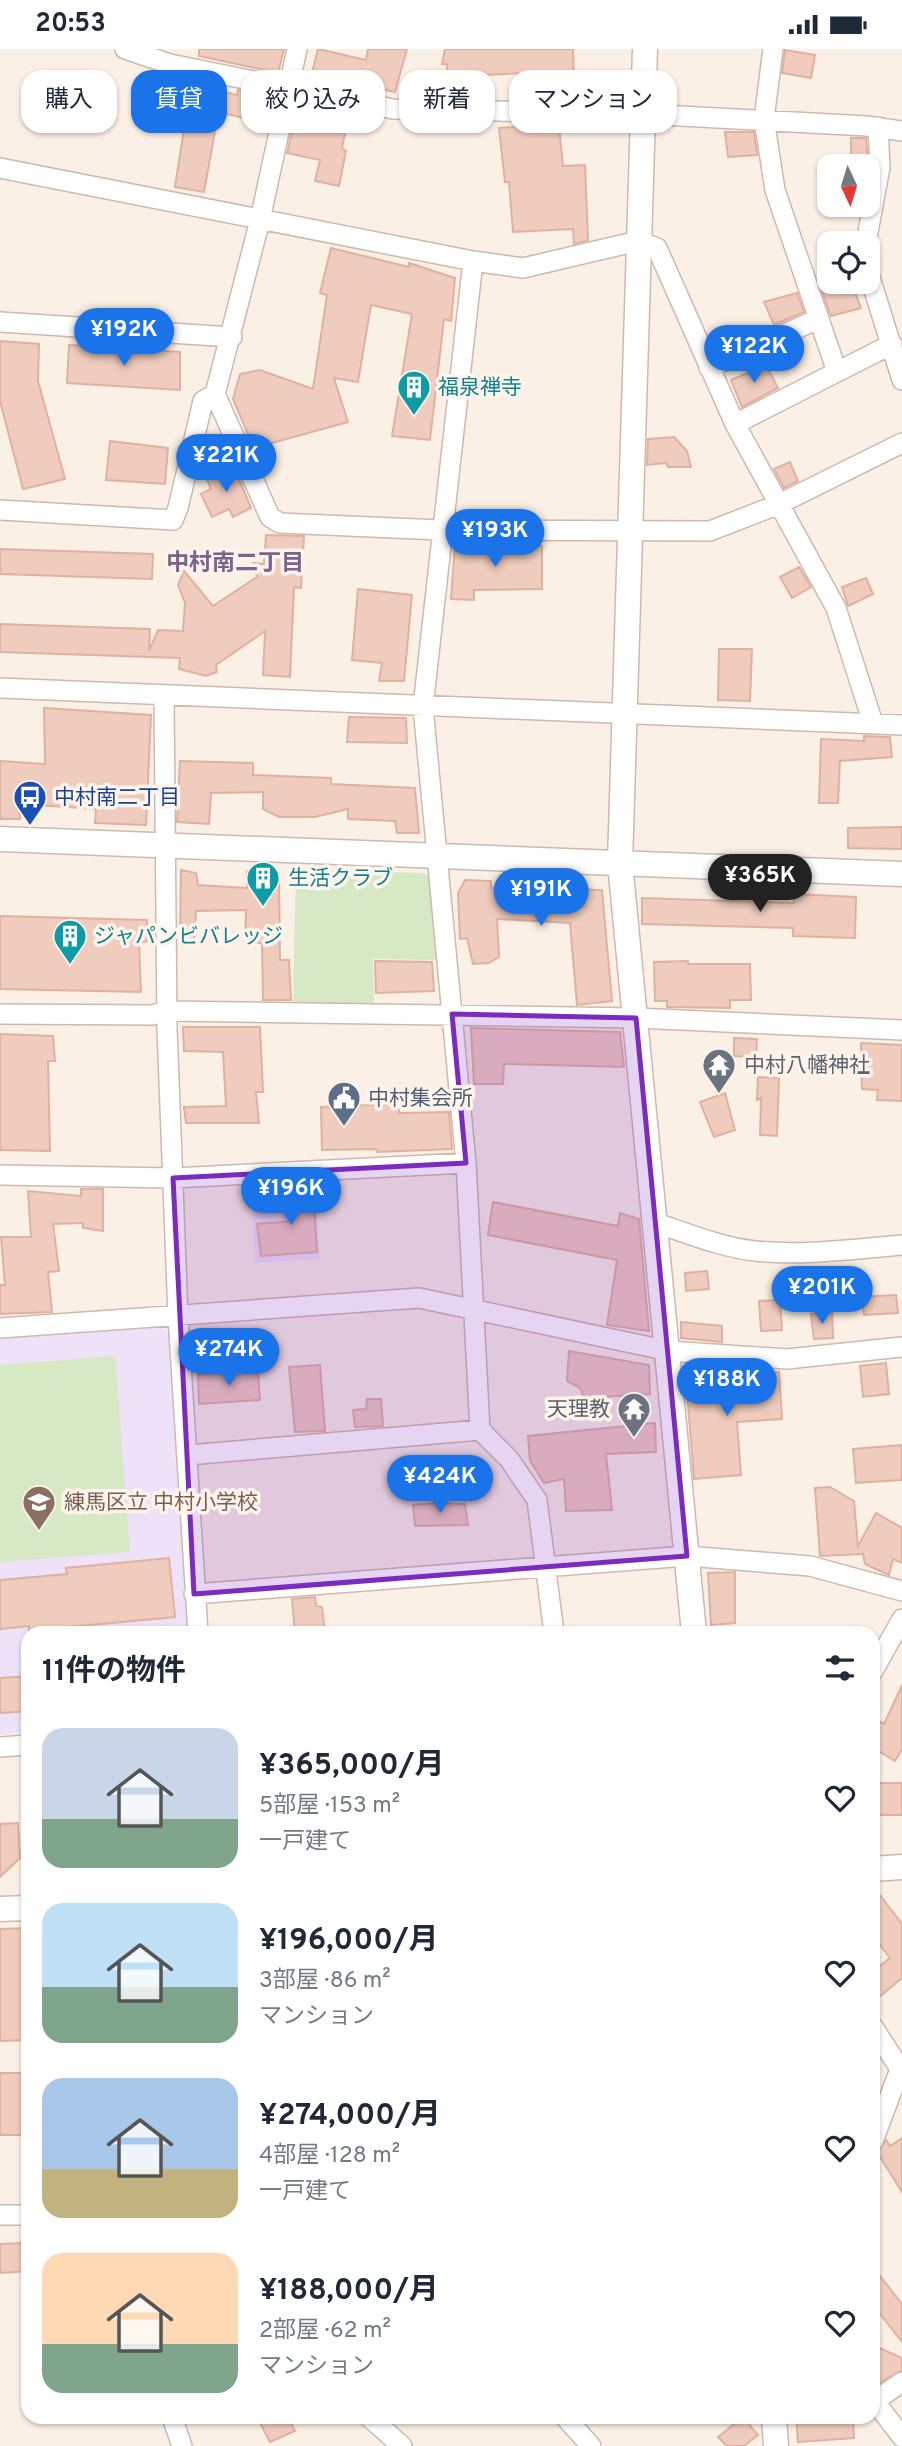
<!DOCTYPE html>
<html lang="ja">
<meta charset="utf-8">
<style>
body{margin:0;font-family:Overpass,"Noto Sans JP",sans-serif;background:#f2f2f3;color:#1f2937;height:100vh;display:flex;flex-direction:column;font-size:26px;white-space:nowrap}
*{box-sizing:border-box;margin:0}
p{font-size:23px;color:#747a83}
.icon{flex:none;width:38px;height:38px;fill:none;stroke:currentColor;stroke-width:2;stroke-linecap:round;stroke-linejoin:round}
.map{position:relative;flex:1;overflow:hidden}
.sheet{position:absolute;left:21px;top:1577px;width:859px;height:798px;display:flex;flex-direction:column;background:#fff;border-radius:21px;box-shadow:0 2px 5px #0004}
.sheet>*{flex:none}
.hud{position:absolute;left:21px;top:21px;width:861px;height:63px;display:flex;gap:14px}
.needle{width:46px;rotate:176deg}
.tools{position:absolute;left:817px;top:105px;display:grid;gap:14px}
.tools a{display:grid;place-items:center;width:63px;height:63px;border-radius:14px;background:#fff;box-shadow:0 2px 5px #0004;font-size:35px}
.price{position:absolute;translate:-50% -60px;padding:0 16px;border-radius:24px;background:#1a73e8;color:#fff;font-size:23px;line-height:46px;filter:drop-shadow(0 2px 4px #0008)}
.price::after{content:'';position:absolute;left:50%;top:42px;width:21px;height:16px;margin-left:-10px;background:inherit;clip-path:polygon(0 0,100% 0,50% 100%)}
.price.active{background:#222;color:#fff}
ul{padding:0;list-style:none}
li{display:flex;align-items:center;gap:21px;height:175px;padding:0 21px}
li span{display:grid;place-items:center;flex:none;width:196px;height:140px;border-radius:21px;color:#555}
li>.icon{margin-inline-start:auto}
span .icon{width:84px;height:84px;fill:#fffc;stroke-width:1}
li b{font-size:30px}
h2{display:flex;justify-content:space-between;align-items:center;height:84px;padding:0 21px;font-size:30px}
.chip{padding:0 24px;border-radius:21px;background:#fff;box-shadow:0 2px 5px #0004;font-size:24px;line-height:63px}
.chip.active{background:#1a73e8;color:#fff}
.status{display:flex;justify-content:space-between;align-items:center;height:49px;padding:0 35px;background:#fff;direction:ltr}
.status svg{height:19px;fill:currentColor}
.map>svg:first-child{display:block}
.education{fill:#ede2f7}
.green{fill:#d7e8c4}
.building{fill:#efccbe;stroke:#e1b19f;stroke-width:2}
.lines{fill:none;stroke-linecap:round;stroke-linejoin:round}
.minor-casing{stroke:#ceb9af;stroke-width:22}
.tertiary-casing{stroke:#ceb9af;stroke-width:27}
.minor{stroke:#fff;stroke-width:19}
.tertiary{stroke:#fff;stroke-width:24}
.marked{fill:#7b2cbf;fill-opacity:0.2;stroke:#7b2cbf;stroke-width:5;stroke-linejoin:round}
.labels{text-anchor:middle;stroke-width:7;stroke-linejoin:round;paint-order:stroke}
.culture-label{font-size:21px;fill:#0d838f;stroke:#fef4eb;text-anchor:start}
.transit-label{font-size:21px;fill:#164399;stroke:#fef4eb;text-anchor:start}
.worship-label{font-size:21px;fill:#5b616d;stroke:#fef4eb;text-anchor:start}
.service-label{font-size:21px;fill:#4e5e75;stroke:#fef4eb;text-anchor:start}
.education-label{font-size:21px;fill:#785e54;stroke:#fef4eb;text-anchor:start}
.neighbourhood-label{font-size:23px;font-weight:bold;fill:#7b638f;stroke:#fef4eb}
</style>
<div class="status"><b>20:53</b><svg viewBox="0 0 49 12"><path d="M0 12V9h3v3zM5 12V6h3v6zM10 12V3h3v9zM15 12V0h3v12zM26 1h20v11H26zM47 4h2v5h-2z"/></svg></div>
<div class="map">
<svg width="902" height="2397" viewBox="0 0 902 2397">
<rect width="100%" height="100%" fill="#fbf0e5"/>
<path class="education" d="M316,1135l4,75 -65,4 -4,-75z
M159,1277l12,10 18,297h-161v99l-28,3v-397z"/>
<path class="green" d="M296,820l128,4 7,6 7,81 -65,-1 1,45 -81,-2z
M115,1307l15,196 -130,10v-197z"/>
<path class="building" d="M199,0h85l-6,24 -79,-17z
M318,0l48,11 2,-11h39l-12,43 -83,-19z
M445,0h128l1,32 -25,2v-11l-66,3 -2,24 -34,-2v-33h-5z
M785,1l30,5 -4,23 -29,-5z
M581,23l48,1v28l-50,-1z
M191,35l46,11 1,-5 35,10 -5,24 -45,-11 -5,2 -14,77 -29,-5z
M305,57l43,14 -6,28 4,3 -7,35 -24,-5 5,-21 -33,-7 9,-39z
M529,77v3l30,-3 4,40 22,-1 3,75 -14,4 -1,-15 -60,3 -4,-50h-4l-6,-54z
M725,83h29l3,23 -29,2z
M851,89h15l2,26 -17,1z
M331,199l78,19v-4l46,15 -4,43 -7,-2 -14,121 -38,-4 20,-122 -41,-9 -13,77 -24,-4 14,44 -94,26 -21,-49 7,-25 20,-4 53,19 14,-94 -7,-2z
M819,233h32l10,26 -30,8z
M797,244l7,19 -30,13 -10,-23z
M0,292l39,3 -1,37 27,98 -42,10 -23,-88z
M69,296l111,7v38l-113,-7z
M766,316l12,23 -36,19 -11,-27z
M674,388l13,14 4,16h-23l-2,-4 -19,2 1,-26z
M110,392l58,7 -3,36 -59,-4z
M790,413l8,19 -14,7 -10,-19z
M234,418l17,41 -18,9 -4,-8 -17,8 -11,-23 10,-5 -4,-9z
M266,486l38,1 -3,52 -7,-1 -4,90 -27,-2 2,-44 -49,34 1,7 -11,4 -27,-7 1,-11 -180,-6v-28l150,5 -1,22 9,-21 25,1 2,-28 -7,-18 6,-14 29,35 44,-29 -4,-14 11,1z
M455,495l87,2v43l-68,1v10l-23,-1z
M0,500l153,5 -1,25 -152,-5z
M799,518l12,20 -19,11 -12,-21z
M866,529l7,16 -25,12 -6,-19z
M358,540l54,6 -8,86h-25l3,-18 -30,-3z
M719,600h33l-2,52 -32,-1z
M44,659l107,7 -5,110 -51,-2 1,-14 -77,-5 1,15h-20v-58l45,3z
M349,668l57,1 1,25 -60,-1z
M864,687l26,1 2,20 -52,4 -2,42h-19l2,-64 43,2z
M180,712l73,2v12l78,3v6l84,4 4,45h-22l-2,-12 -47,-2v-10l-33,8h-36l-16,-8v-17l-52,1 -2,31 -32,-2z
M902,778v22l-54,-1v-20z
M181,821l15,3 2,12 49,3v-17l32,3 1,86h9l2,40h-28l-1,-57 -17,-1 1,-32 -50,1 -2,32 -14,-3z
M465,831l26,1v7l111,2 10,111 -35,4 -7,-82 -73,-4 2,38 -10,6 -16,1 -6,-26 -7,1 -2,-46z
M795,845l61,3 -1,41 -62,-2v-8l-151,-4v-26l152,5z
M0,867l147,4 1,21 -9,2 2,49 -141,-3z
M375,912l57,1 2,29 -58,2z
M688,912v3h62l1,36h-21v8l-63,-1v-6h-12l-1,-39z
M183,978h77l3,65h-7l3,31h-73l-2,-16 42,-1 -3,-54 -39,-1z
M471,979l149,4 4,35 -120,-3 -1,20h-29z
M0,985l53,2 2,25h-7l2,90 -50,-1z
M734,989l23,1 -1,18 -22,-1z
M861,994l41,2v56l-25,-1 1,-10 -16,-1z
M758,1028l21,1 -2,58 -17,-1 1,-37 -4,2z
M725,1044l10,37 -21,7 -14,-35z
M399,1055v9l50,-1 3,37 -75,3 -1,-3 -54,1 -1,-43z
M313,1139l4,64 -56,4 -4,-32 37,-3 -12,-22v-10z
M81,1140h22v42l-20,-3v-5l-30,1 6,47 -11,1 4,40 -52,2v-29h5l-4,-48h30l-3,-46 53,5z
M493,1153l125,24 2,-13 19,6 10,112 -42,-6 10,-65 -129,-25z
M707,1222l2,18 -23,2 -1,-18z
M896,1246l2,18 -34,2 -2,-18z
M780,1251l2,30 -21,1 -2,-30z
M832,1264l1,25 -19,1 -3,-25z
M681,1273l41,4v16l-41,-4z
M569,1302l80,14 1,29 -66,4 -4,-10 -13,-7z
M886,1314l3,31 -26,3 -3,-31z
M320,1316l5,66 -30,1 -6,-65z
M258,1322l2,29 -61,4 -1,-29z
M779,1323l3,47 -45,3 4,53 -47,4 -8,-100z
M367,1350h14l2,27 -28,1 -2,-17 13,-1z
M655,1374l1,29 -50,2 6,56 -46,1 -2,-32 -20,4 -14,-22 -2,-25z
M902,1396v35l-46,3 -3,-34z
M830,1438l24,14 4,45 18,-33 26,15v35l-9,-4 -4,16 -24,-11 -2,-10 -43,2 -5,-68z
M436,1454l29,1 3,21 -53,1 -2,-21z
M169,1509l6,59 -117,11v5h-29v-7l-29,3v-49l67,-6 -1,-6z
M735,1523v51l-24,2 -3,-52z
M315,1548l1,9 6,1 3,26h-30l-3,-34z
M28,1627v35l-28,2v-35z
M902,1636v64l-7,12 -22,-13v-31l11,7z
M873,1734h29v32h-29z
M18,1774l2,35 -20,19v-53z
M873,1837l29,38v54l-29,24v-31l17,-13 -17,-22z
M28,1879v112l-28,1v-112z
M0,2024h28v62h-28z
M902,2089v54l-25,-40 9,-12 4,6z
M23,2194l5,28 -28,2v-29z
M873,2218l29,37v38l-29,-37z
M873,2296l29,13v12l-26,15z
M257,2368h31l7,14 -25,11z
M743,2368l15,18 -14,11h-17l-9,-9z
M796,2368h57l1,21 -56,4z"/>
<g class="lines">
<defs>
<path id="minor" d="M125,0l45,15 223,45 250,5 224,12 35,5
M773,0l-9,70 11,71 62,182 55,-28
M0,119l473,93 50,7 115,-27 19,7 78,176 101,184 37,115
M866,194l14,-76 -2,-40
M473,212l-50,446 43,456 14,267 29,29 28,41 17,133
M868,222l34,109
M0,273l232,15
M709,319l109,-49
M215,345l55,123 10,6 160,7 270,1 67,-26 125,-62
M735,375l102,-52
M0,461l173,10 5,-12 25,-107 12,-7 45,-174 37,-171
M0,639l902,37
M164,646l3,333 11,289 20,316
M0,965l152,1 16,-4 468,7 266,12
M0,1126l173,3 293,-15
M656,1174c33,11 65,24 99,28 48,5 99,-2 147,-6
M0,1279l419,-30 250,53 118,8 115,-12
M188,1406l292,-25
M194,1545l493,-38 123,10 92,25
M873,1622l29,-52
M0,1698l28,-2
M873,1978l27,42
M873,2092l29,-77
M0,2166h28
M873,2350l29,38
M876,2351l26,-18
M172,2368l10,29
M369,2368l33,29
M565,2368l26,29"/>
<path id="tertiary" d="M645,0l-25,814 74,770
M0,790l902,35
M873,1820l29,-2
M0,1860l28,-1
M774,2368l2,29"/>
</defs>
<use href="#minor" class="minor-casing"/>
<use href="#tertiary" class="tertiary-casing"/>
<use href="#minor" class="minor"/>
<use href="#tertiary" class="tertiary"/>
</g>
<path class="marked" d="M452,965l184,4 51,538 -493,38 -21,-416 293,-15z"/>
<defs>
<symbol id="building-pin" viewBox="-11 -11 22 30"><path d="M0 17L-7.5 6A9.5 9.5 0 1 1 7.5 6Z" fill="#0f9aa8" stroke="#fef4eb"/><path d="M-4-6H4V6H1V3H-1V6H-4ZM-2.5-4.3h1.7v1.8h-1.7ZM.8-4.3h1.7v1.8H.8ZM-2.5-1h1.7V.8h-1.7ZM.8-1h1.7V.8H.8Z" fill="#fff"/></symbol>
<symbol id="bus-pin" viewBox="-11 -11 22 30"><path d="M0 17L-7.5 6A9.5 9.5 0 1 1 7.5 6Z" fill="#1a4fb4" stroke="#fef4eb"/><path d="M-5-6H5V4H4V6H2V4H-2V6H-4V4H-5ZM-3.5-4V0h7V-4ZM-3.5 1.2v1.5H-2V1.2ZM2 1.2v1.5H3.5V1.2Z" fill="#fff"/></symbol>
<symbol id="temple-pin" viewBox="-11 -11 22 30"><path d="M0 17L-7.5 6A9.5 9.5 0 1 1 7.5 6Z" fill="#6b7280" stroke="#fef4eb"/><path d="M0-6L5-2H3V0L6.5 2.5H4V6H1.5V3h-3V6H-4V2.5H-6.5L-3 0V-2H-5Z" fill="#fff"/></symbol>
<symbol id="civic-pin" viewBox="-11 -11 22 30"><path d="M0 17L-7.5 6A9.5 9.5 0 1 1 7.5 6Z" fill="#5c6f8a" stroke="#fef4eb"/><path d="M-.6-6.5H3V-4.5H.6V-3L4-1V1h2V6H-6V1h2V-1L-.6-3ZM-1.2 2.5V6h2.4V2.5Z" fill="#fff"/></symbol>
<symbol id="school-pin" viewBox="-11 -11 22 30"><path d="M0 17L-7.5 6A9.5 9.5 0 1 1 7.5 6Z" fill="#8d6e63" stroke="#fef4eb"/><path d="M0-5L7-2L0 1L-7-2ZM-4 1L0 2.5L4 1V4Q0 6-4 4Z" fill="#fff"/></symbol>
</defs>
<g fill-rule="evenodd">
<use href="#building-pin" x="395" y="319" width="38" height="52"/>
<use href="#bus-pin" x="11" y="729" width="38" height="52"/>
<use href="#building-pin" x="244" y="810" width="38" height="52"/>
<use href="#building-pin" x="51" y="868" width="38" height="52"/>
<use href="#temple-pin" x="700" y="997" width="38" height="52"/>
<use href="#civic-pin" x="325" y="1030" width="38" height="52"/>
<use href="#temple-pin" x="615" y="1341" width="38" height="52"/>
<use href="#school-pin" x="20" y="1434" width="38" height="52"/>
</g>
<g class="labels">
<g class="culture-label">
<text x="438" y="345">福泉禅寺</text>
<text x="288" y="836">生活クラブ</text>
<text x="94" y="894">ジャパンビバレッジ</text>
</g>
<g class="transit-label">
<text x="54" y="755">中村南二丁目</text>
</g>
<g class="worship-label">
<text x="744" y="1023">中村八幡神社</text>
<text x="610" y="1367" text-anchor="end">天理教</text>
</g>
<g class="service-label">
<text x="368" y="1056">中村集会所</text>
</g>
<g class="education-label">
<text x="64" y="1460">練馬区立 中村小学校</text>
</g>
<g class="neighbourhood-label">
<text x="235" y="521">中村南二丁目</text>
</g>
</g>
</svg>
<div class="tools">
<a><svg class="needle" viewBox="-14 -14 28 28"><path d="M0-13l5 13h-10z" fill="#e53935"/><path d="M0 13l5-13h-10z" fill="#747a83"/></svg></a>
<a><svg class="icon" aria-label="locate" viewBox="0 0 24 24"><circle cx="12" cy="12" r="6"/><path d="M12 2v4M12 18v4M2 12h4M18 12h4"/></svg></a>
</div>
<b class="price" style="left:124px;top:319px">¥192K</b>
<b class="price" style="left:754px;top:336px">¥122K</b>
<b class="price" style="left:226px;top:445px">¥221K</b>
<b class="price" style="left:495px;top:520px">¥193K</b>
<b class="price active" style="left:760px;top:865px">¥365K</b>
<b class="price" style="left:541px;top:879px">¥191K</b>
<b class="price" style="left:291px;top:1178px">¥196K</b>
<b class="price" style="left:822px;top:1277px">¥201K</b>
<b class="price" style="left:229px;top:1339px">¥274K</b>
<b class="price" style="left:727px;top:1369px">¥188K</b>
<b class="price" style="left:440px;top:1466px">¥424K</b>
<div class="hud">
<a class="chip">購入</a>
<a class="chip active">賃貸</a>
<a class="chip">絞り込み</a>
<a class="chip">新着</a>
<a class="chip">マンション</a>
</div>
<section class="sheet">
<h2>11件の物件<svg class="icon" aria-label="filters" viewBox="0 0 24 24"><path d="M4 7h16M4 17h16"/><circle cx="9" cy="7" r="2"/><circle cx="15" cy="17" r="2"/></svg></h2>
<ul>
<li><span style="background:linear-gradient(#c9d6e8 65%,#7fa58c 0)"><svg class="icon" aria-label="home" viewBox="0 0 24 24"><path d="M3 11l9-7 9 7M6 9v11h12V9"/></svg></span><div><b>¥365,000/月</b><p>5部屋 · 153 m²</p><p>一戸建て</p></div><svg class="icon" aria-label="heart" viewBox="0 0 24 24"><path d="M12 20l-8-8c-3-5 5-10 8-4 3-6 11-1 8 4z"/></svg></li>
<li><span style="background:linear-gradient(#bfe0f5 60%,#7fa58c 0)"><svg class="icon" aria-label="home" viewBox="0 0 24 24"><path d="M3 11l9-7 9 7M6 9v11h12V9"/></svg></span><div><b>¥196,000/月</b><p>3部屋 · 86 m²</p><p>マンション</p></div><svg class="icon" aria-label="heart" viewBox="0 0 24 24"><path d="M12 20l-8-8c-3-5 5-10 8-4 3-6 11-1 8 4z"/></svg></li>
<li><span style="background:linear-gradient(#a9c7e8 65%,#c2b280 0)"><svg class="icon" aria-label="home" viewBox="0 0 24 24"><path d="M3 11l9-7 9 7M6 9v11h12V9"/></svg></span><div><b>¥274,000/月</b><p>4部屋 · 128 m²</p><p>一戸建て</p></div><svg class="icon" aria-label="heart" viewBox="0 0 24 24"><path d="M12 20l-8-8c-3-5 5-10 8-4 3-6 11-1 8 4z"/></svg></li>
<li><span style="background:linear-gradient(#ffd9b3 65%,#7fa58c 0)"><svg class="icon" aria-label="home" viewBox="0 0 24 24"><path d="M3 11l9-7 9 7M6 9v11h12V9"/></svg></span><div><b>¥188,000/月</b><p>2部屋 · 62 m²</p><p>マンション</p></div><svg class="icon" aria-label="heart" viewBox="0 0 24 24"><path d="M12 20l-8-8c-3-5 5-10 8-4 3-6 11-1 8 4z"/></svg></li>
</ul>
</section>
</div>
